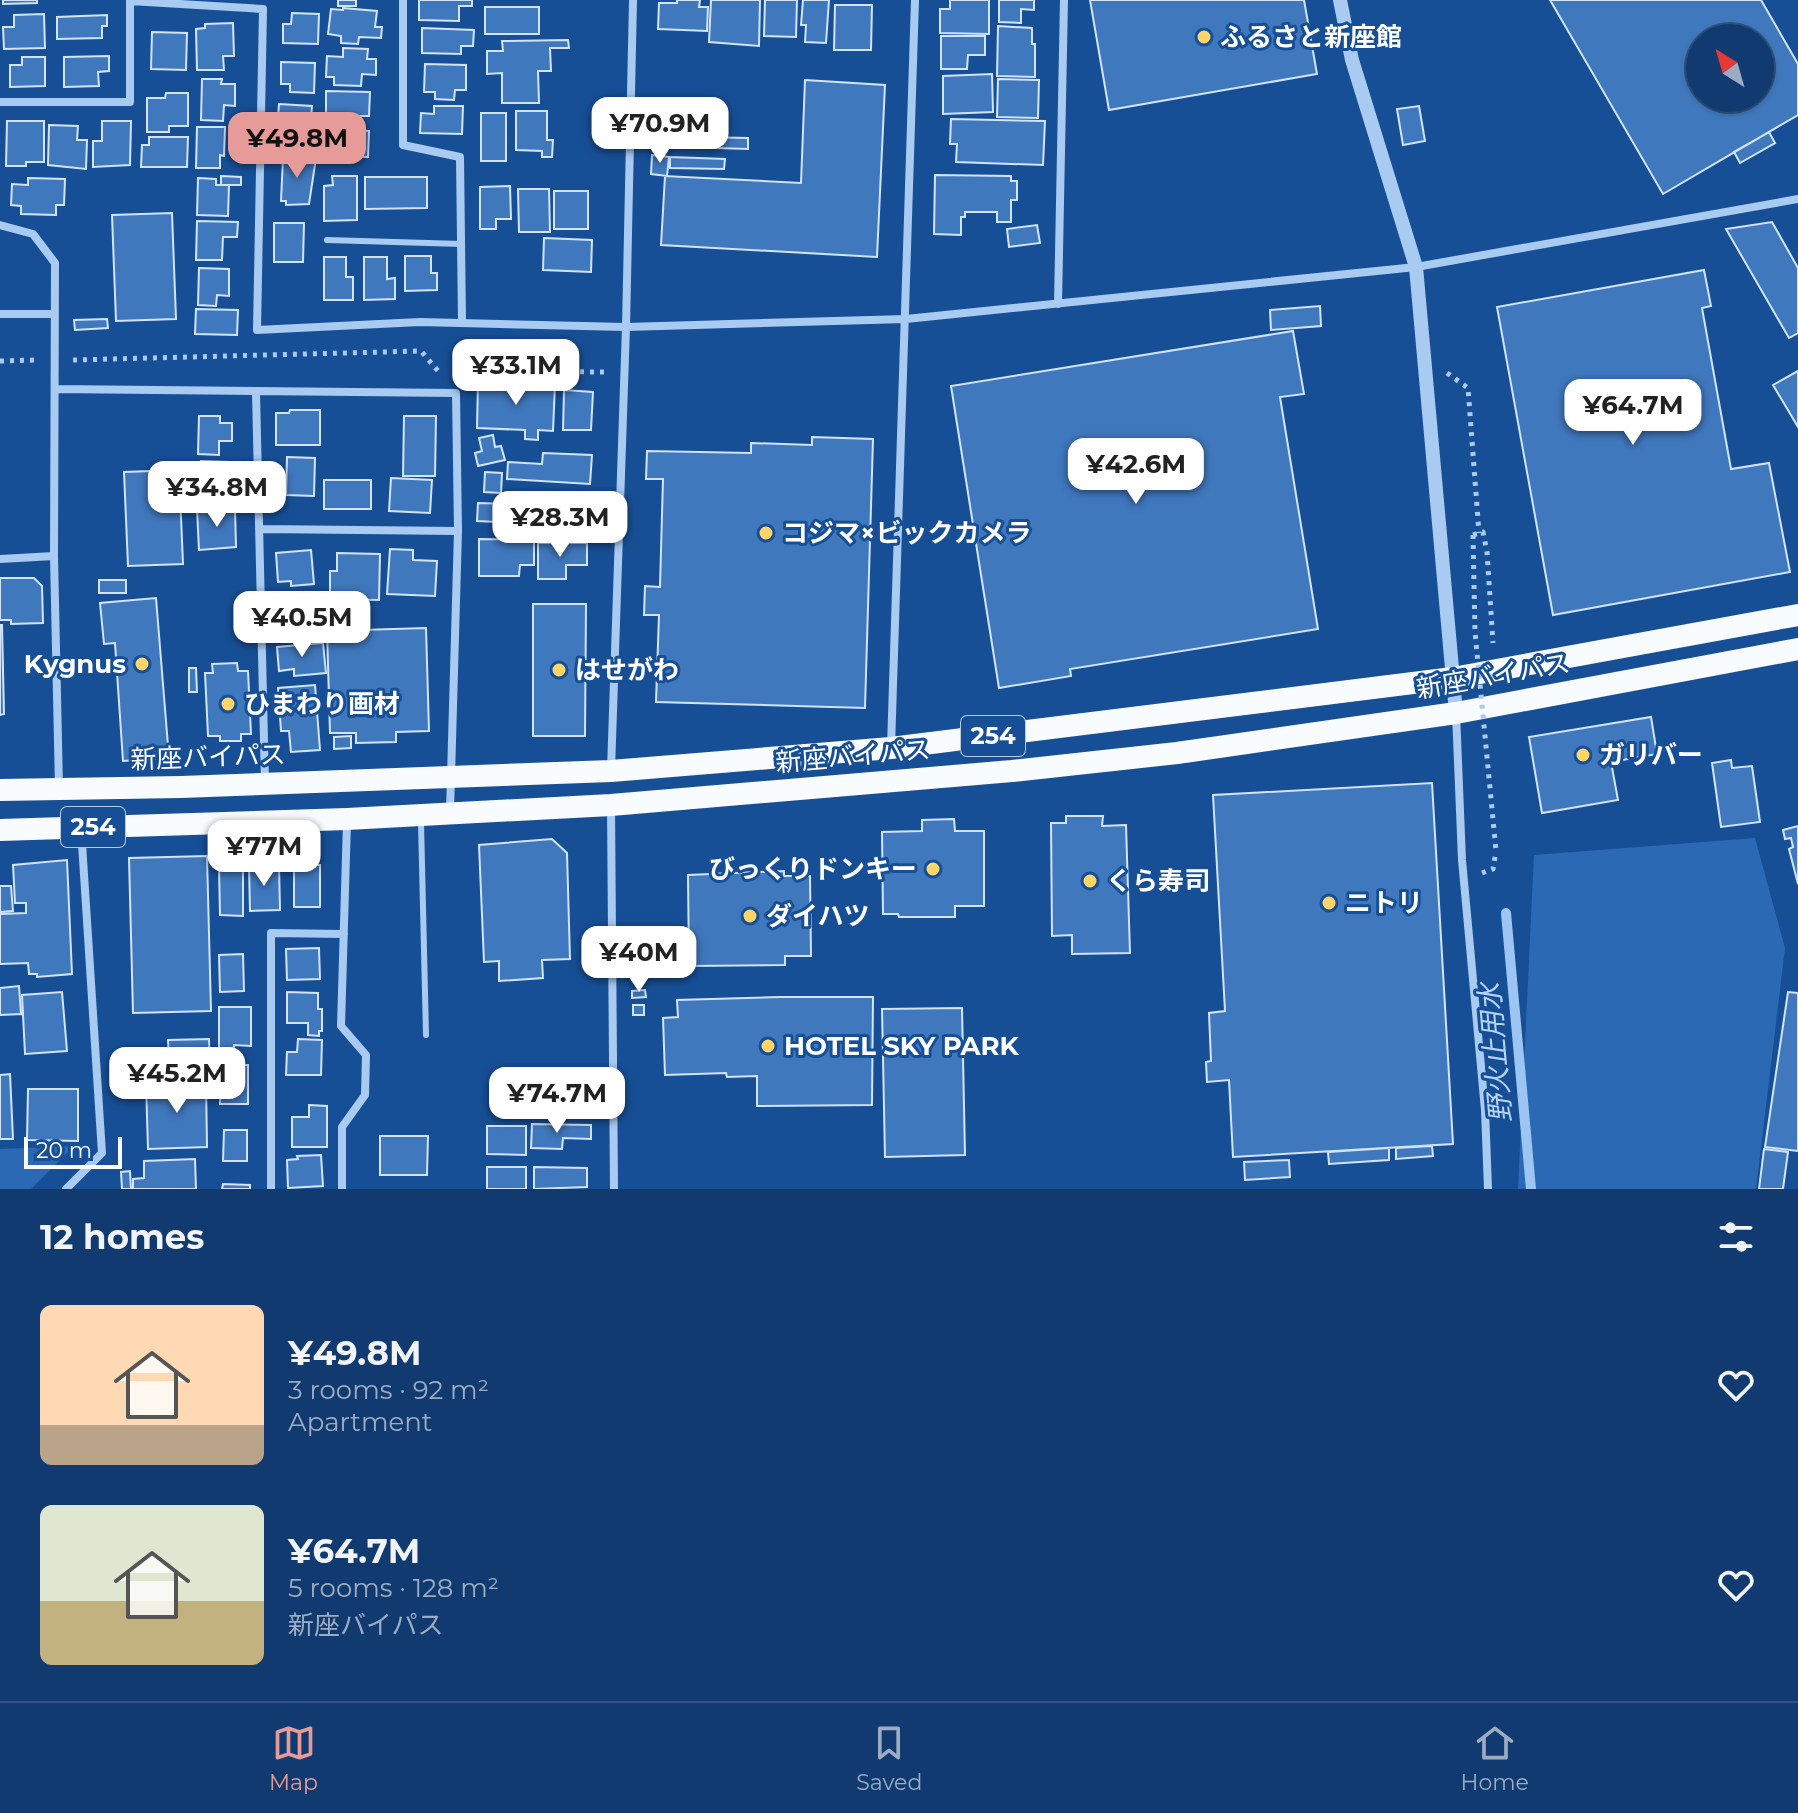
<!DOCTYPE html>
<meta charset="utf-8">
<style>
body{margin:0;font-family:Montserrat,"Noto Sans JP",sans-serif;background:#1e4678;color:#f1f3f6;height:100vh;display:flex;flex-direction:column;font-size:30px;white-space:nowrap}
*{box-sizing:border-box;margin:0}
p{font-size:26px;color:#9cadc3}
.icon{flex:none;width:44px;height:44px;fill:none;stroke:currentColor;stroke-width:2;stroke-linecap:round;stroke-linejoin:round}
.map{position:relative;height:1189px;overflow:hidden}
.side{display:flex;flex-direction:column;background:#113b70;flex:1}
.side>*{flex:none}
.needle{width:52px;rotate:323deg}
.fabs{position:absolute;left:1686px;top:24px;display:grid;gap:16px}
.fabs a{display:grid;place-items:center;width:88px;height:88px;border-radius:50%;background:#113b70;box-shadow:0 2px 6px #0004,0 0 0 2px #305583;font-size:40px}
.scale{position:absolute;left:24px;bottom:20px;width:98px;box-sizing:border-box;padding-left:8px;border:4px solid #fff;border-top:0;font-size:22px;line-height:28px;white-space:nowrap;color:#fff;-webkit-text-stroke:6px #174f96;paint-order:stroke}
.price{position:absolute;translate:-50% -68px;padding:0 18px;border-radius:16px;background:#fff;color:#222;font-size:26px;line-height:52px;filter:drop-shadow(0 2px 4px #0008)}
.price::after{content:'';position:absolute;left:50%;top:48px;width:24px;height:18px;margin-left:-12px;background:inherit;clip-path:polygon(0 0,100% 0,50% 100%)}
.price.selected{background:#e69b98;color:#111}
ul{padding:0;list-style:none}
li{display:flex;align-items:center;gap:24px;height:200px;padding:0 40px}
li span{display:grid;place-items:center;flex:none;width:224px;height:160px;border-radius:12px;color:#555}
li>.icon{margin-inline-start:auto}
span .icon{width:96px;height:96px;fill:#fffc;stroke-width:1}
li b{font-size:34px}
h2{display:flex;justify-content:space-between;align-items:center;height:96px;padding:0 40px;font-size:34px}
.tabs{display:flex;justify-content:space-around;align-items:center;height:112px;border-top:2px solid #305583;background:#113b70;font-size:22px;color:#9cadc3}
.tabs a{display:grid;justify-items:center;gap:4px}
.tabs .selected{color:#e69b98}
.map>svg:first-child{display:block}
.green{fill:#2b69b5}
.lines{fill:none;stroke-linecap:round;stroke-linejoin:round}
.stream{stroke:#9cc5f3;stroke-width:10}
.building{fill:#4078be;stroke:#d1e4fc;stroke-width:2;fill-rule:evenodd}
.path{stroke:#a9caf1;stroke-width:5;stroke-dasharray:4 6;stroke-linecap:butt}
.service{stroke:#a9caf1;stroke-width:6}
.minor{stroke:#a9caf1;stroke-width:8}
.tertiary{stroke:#a9caf1;stroke-width:14}
.trunk{stroke:#f9fcff;stroke-width:22}
.path-bridge{stroke:#a9caf1;stroke-width:5;stroke-dasharray:4 6;stroke-linecap:butt}
.poi-dot{fill:#ffd469;stroke:#174f96;stroke-width:3}
.labels{text-anchor:middle;stroke-width:6;stroke-linejoin:round;paint-order:stroke}
.shield{fill:#174f96;stroke:#b9cae0;stroke-width:2}
.shield-label{font-size:24px;font-weight:bold;fill:#fff}
.poi-label{font-size:26px;font-weight:bold;fill:#fff;stroke:#174f96;text-anchor:start}
.street-label{font-size:26px;fill:#fff;stroke:#174f96}
.water-label{font-size:28px;font-style:italic;fill:#b6d4f8;stroke:#174f96}
</style>
<div class="map">
<svg width="1798" height="1189" viewBox="0 0 1798 1189">
<rect width="100%" height="100%" fill="#174f96"/>
<path class="green" d="M1755,838l30,110 -29,241h-238l16,-334z
M74,1146l-43,43h-31v-40z"/>
<g class="lines">
<path class="stream" d="M1506,913l25,276"/>
</g>
<path class="building" d="M3,0h34v3l-34,1z
M338,0h18v6h-18z
M419,0h53v6h-13v15l-40,-1z
M677,0h23l-1,7h9l-1,24 -49,-2 1,-26h18z
M711,0h49l-1,46 -50,-4z
M765,0h32l-1,37 -32,-1z
M803,0h26l-3,43 -21,-1 1,-17h-5z
M950,0h39v34l-49,-1v-24h10z
M999,0h35v10l-13,-1v14l-22,-1z
M1090,0h214l13,74 -208,36z
M1550,0h211l37,64v51l-135,79zM1700,38h60v60h-60z
M835,5h37l-1,45h-37z
M485,7h54v27h-54z
M343,8l34,3 -2,16h7l-1,11 -22,-1 -1,7 -17,-1v-7l-13,-2 3,-25 12,1z
M292,13l27,1 -1,30 -35,-1v-19h8z
M44,14l1,34 -41,1 -1,-22h11v-12z
M107,15v11h-5v12l-45,1v-22z
M233,23l1,33h-11l1,14h-27l-1,-41 9,-1v-4z
M998,26l34,2v16h3v33l-38,-1z
M422,28l52,2 -1,16h-12v8l-39,-1z
M152,32l35,1 -1,37 -35,-1z
M941,36h44v19h-17l-1,14h-26z
M568,40l1,8h-19l1,23h-13l1,32h-37v-30l-15,1v-23h16l-1,-10z
M343,48l25,1 -1,10h9v16l-14,-1 -1,12 -27,-1v-8h-8l1,-21 16,1z
M109,56v15l-11,1 1,14 -35,1v-30z
M22,57h23v29l-35,1v-22h12z
M281,62l34,1 -1,30 -24,-1v-8h-9z
M425,64l41,1v25h-11l-1,10 -19,-1v-7h-11z
M992,74l1,38 -50,2v-38z
M202,79h20l-1,5h14v22l-11,-1 -1,16 -22,-1z
M998,79l41,1 -1,38 -41,-1z
M805,80l80,5 -8,172 -216,-12 4,-69 136,7z
M326,91l44,1 -1,24h-18l-1,9h-24z
M166,93h22v33h-19v6h-22v-34h18z
M279,104l33,2 -3,38 -33,-2z
M434,106h29l-1,28 -42,-1 1,-20 13,1z
M1419,106l6,35 -22,4 -6,-36z
M516,111h31v29h6l-1,17h-10v-6l-26,-1z
M481,113h25v48h-25z
M951,119l94,2 -2,44 -87,-3 1,-18h-7z
M7,121h37v41h-18v4h-20z
M102,121h29l-1,44 -37,2v-26h9z
M49,125l29,1 -1,14h10l-1,29 -38,-4z
M197,127h28l-1,29 -4,-1v13h-24z
M327,130l42,1 -1,26 -42,-1z
M1769,132l6,11 -35,20 -6,-11z
M651,136l97,2v11l-97,-3z
M149,137h39l-1,30h-46l1,-22h7z
M652,155l17,2 -2,19 -16,-2z
M283,157l33,1 -7,46 -23,1v-4h-5z
M670,157l55,2 -1,10 -54,-1z
M935,175l76,1v5h6v19h-6v22h-14v-10h-32v5h-4v18l-27,-1z
M221,176l20,1v8h-20z
M332,176h25v44l-33,1v-35l9,-1z
M365,177h62v31l-62,1z
M28,178l37,1 -1,26h-8v10l-35,-1v-8l-10,-1 1,-21 16,1z
M198,178l18,1v6h13l-1,31 -31,-1z
M510,186l1,33h-15v10h-16v-42z
M518,189h31l1,43h-31z
M554,191h34v38h-34z
M172,213l4,106 -60,2 -4,-106z
M197,221l41,1 -1,15h-14l-1,23h-26z
M1772,222l26,46v65l-9,5 -63,-109z
M274,223h30l-1,39h-29z
M1037,225l3,18 -31,4 -2,-18z
M544,238l48,2 -1,32 -48,-2z
M405,256h26v17h6v17l-32,1z
M324,257h22v20h7v23h-29z
M364,257h23v22l8,-1v21l-31,1z
M199,268l30,1v27l-12,-1 -1,11 -18,-1z
M1704,270l7,36 -9,2 29,161 38,-6 21,109 -237,43 -56,-308z
M1320,306l1,20 -50,4 -1,-20z
M196,309l42,1 -1,25 -42,-1z
M107,319l1,9 -33,2 -1,-10z
M1293,331l11,63 -24,3 38,232 -248,40 1,7 -72,12 -48,-302z
M1798,371v56l-25,-42z
M478,380l77,4 -2,47 -15,-1v10l-13,-1v-9l-48,-2z
M564,390l29,2 -2,38h-28z
M290,410h30v35h-44v-32h13z
M199,416h21v7h12v18h-13v14l-21,-1z
M404,416h32l-1,60h-32z
M493,435l2,12 6,-1 4,14 -27,6 -3,-13 7,-2 -3,-13z
M812,437l61,2 -8,269 -209,-6 3,-87h-15l1,-29 15,1 3,-108h-17l1,-28 104,2v-10l61,2z
M543,453l49,2 -2,29 -83,-5 1,-17 34,2z
M287,457l28,1 -1,38 -28,-1z
M201,461l28,1 -1,26h-9v15l-19,-1z
M179,470l4,94 -55,2 -4,-94z
M485,472l17,1 -1,20 -17,-1z
M391,478l41,2 -2,33 -41,-2z
M324,480h47v29h-47z
M478,503l57,2 -1,17 -17,-1v15l-21,-1 1,-13 -20,-1z
M537,506h55v21l-55,-1z
M197,509h38l1,38 -37,3z
M479,539l55,1v25h-14l-1,11h-40z
M538,543h49v22h-21v14h-28z
M390,549l23,1v10l24,1 -2,35 -48,-2z
M311,550l3,34 -23,2v-5l-13,1 -2,-29z
M337,553l43,1 -1,46 -49,-1v-28h7z
M0,578h34l8,8 1,37 -32,1v-4h-11z
M99,580h27v13h-27z
M322,594l3,46 -28,2 -1,-10 -15,1 -2,-37z
M156,598l13,160 -46,3 -8,-118 -11,1 -4,-41z
M533,604h53l-1,132h-52z
M0,625h2l2,89 -4,1z
M426,628l3,103 -33,1v10l-40,1v-10h-26l-3,-102z
M323,643l3,30 -32,3v-7l-15,2 -2,-24z
M237,663l1,8h10l3,63h-10v7h-21v-5h-12l-3,-63h8l-1,-9z
M189,668h7l1,24h-8z
M315,685l5,65 -29,2 -2,-21h-8l-3,-43z
M1651,717l6,37 -46,8 7,38 -76,13 -13,-76z
M351,736v12l-17,1v-12z
M1731,760l1,8 20,-2 8,56 -39,5 -9,-64z
M1432,783l21,361 -220,13 -4,-77 -22,2 -1,-20 5,-1 -2,-48 16,-2 -12,-216z
M1066,816h37l-1,10 24,-1 4,128 -58,1v-19l-20,1 -1,-113h15z
M954,819l1,12h29v75h-29v11h-56l-1,-3h-15l-1,-82 40,-1v-11z
M1798,826v58l-9,-35 4,-2 -2,-9 -6,1 -2,-9z
M552,839l15,14 3,106 -28,1 1,18 -44,3v-20l-15,1 -5,-117z
M207,856l4,155 -78,2 -4,-155z
M67,860l5,114 -35,3v-3h-8l-1,-11 -28,1v-50l26,-1v-10h-11l-2,-38z
M279,865l1,45 -30,1 -1,-45z
M294,865h26v42h-26z
M219,867l24,1v48l-23,-1z
M784,871v5h26l1,80h-26v9l-96,1 -1,-91z
M0,886h11l2,25 -13,1z
M630,933h26v13h-26z
M630,947h34v23l-34,1z
M319,948l1,31 -33,1 -1,-31z
M243,954l1,37 -24,1 -1,-37z
M19,986l2,28 -21,1v-27z
M645,990l1,7 -14,1v-7z
M62,992l5,59 -42,3 -3,-59z
M287,992l31,1v16h4v22h-3v5l-11,-1v-12h-21z
M1788,992l10,1v158l-33,-4z
M780,997h93l-1,108 -115,1v-30l-30,1 -1,-4 -61,2 -2,-57 15,-1 -1,-17z
M633,1005h11v10h-11z
M219,1007h32v39l-17,-1 -1,14 -14,-1z
M962,1008l3,147 -80,2 -3,-148z
M209,1039l1,34 -31,1v-14h-10l-1,-20z
M298,1039l24,1 -1,35h-35l1,-23h10z
M159,1061l1,14 -36,1v-14z
M221,1065h27v39h-28z
M10,1074l3,65h-13v-64z
M206,1082l1,65 -59,2 -2,-65z
M28,1089h50v52l-51,-1z
M309,1105l18,1v41h-35v-30h17z
M532,1124l59,1v14l-28,-1 -1,11 -31,-1z
M487,1126h39v29l-39,-1z
M224,1130h23v31h-24z
M380,1136h48l-1,39h-47z
M1432,1146l1,10 -37,3v-11z
M1389,1148v12l-60,4 -1,-12z
M1764,1149l24,3 -5,37h-24z
M321,1155l2,31 -35,2 -1,-28 11,-1 -1,-3z
M195,1159l1,30h-63v-10l11,-1v-17z
M1289,1160l1,17 -45,3 -1,-18z
M487,1167h39v22h-39z
M534,1167l53,1v19l-53,2z
M130,1171l1,18h-9l-1,-17z
M223,1184l27,1v4h-28z"/>
<g class="lines">
<path class="path" d="M73,360l348,-9 17,20h4
M0,361l35,-1
M460,371l146,1
M1447,373l21,15 11,145
M1473,535l10,-3 4,20 6,91
M1482,873l11,-4 3,-18"/>
<path class="service" d="M327,240l135,4
M421,822l5,213"/>
<path class="minor" d="M403,0v145l57,12 2,166
M130,1l133,8 -6,321 163,-8 206,5 280,-8 510,-52 382,-68
M0,102h130v-102
M0,225l33,9 22,29 -1,293 5,232
M1058,304l6,-304
M0,314h54
M55,389l401,4 2,138 -8,280
M256,393l9,391
M259,529l199,2
M0,559l54,-3
M1456,713l6,147 23,250 3,79
M891,747l24,-747
M611,770l15,-443 7,-327
M611,806l3,383
M66,1189l36,-36 -21,-325
M271,1189v-256l73,1
M342,1189v-62l23,-32 1,-40 -25,-29 6,-204"/>
<path class="tertiary" d="M1340,0l12,60 64,207 40,446"/>
<path class="trunk" d="M0,790l181,-3 430,-16 280,-23 562,-70 345,-63
M0,830l347,-11 264,-14 401,-34 165,-18 279,-40 342,-64"/>
<path class="path-bridge" d="M1473,535l2,97 21,219"/>
</g>
<g class="poi-dot">
<circle cx="1204" cy="37" r="8"/>
<circle cx="766" cy="533" r="8"/>
<circle cx="142" cy="664" r="8"/>
<circle cx="559" cy="670" r="8"/>
<circle cx="228" cy="704" r="8"/>
<circle cx="1583" cy="755" r="8"/>
<circle cx="933" cy="869" r="8"/>
<circle cx="1090" cy="881" r="8"/>
<circle cx="1329" cy="903" r="8"/>
<circle cx="750" cy="916" r="8"/>
<circle cx="768" cy="1046" r="8"/>
</g>
<g class="labels">
<g class="shield">
<rect x="961" y="716" width="64" height="40" rx="6"/>
<rect x="61" y="807" width="64" height="40" rx="6"/>
</g>
<g class="shield-label">
<text x="993" y="744">254</text>
<text x="93" y="835">254</text>
</g>
<g class="poi-label">
<text x="1220" y="46">ふるさと新座館</text>
<text x="782" y="542">コジマ×ビックカメラ</text>
<text x="126" y="673" text-anchor="end">Kygnus</text>
<text x="575" y="679">はせがわ</text>
<text x="244" y="713">ひまわり画材</text>
<text x="1599" y="764">ガリバー</text>
<text x="917" y="878" text-anchor="end">びっくりドンキー</text>
<text x="1106" y="890">くら寿司</text>
<text x="1345" y="912">ニトリ</text>
<text x="766" y="925">ダイハツ</text>
<text x="784" y="1055">HOTEL SKY PARK</text>
</g>
<g class="street-label">
<text transform="translate(1493 676) rotate(-10)" y="9">新座バイパス</text>
<text transform="translate(853 756) rotate(-5)" y="9">新座バイパス</text>
<text transform="translate(208 757) rotate(-2)" y="9">新座バイパス</text>
</g>
<g class="water-label">
<text transform="translate(1495 1053) rotate(-95)" y="10">野火止用水</text>
</g>
</g>
</svg>
<div class="fabs">
<a><svg class="needle" viewBox="-14 -14 28 28"><path d="M0-13l5 13h-10z" fill="#e53935"/><path d="M0 13l5-13h-10z" fill="#9cadc3"/></svg></a>
</div>
<div class="scale">20 m</div>
<b class="price" style="left:660px;top:165px">¥70.9M</b>
<b class="price selected" style="left:297px;top:180px">¥49.8M</b>
<b class="price" style="left:516px;top:407px">¥33.1M</b>
<b class="price" style="left:1633px;top:447px">¥64.7M</b>
<b class="price" style="left:1136px;top:506px">¥42.6M</b>
<b class="price" style="left:217px;top:529px">¥34.8M</b>
<b class="price" style="left:560px;top:559px">¥28.3M</b>
<b class="price" style="left:302px;top:659px">¥40.5M</b>
<b class="price" style="left:264px;top:888px">¥77M</b>
<b class="price" style="left:639px;top:994px">¥40M</b>
<b class="price" style="left:177px;top:1115px">¥45.2M</b>
<b class="price" style="left:557px;top:1135px">¥74.7M</b>
</div>
<section class="side">
<h2>12 homes<svg class="icon" aria-label="filters" viewBox="0 0 24 24"><path d="M4 7h16M4 17h16"/><circle cx="9" cy="7" r="2"/><circle cx="15" cy="17" r="2"/></svg></h2>
<ul>
<li><span style="background:linear-gradient(#ffd9b3 75%,#b9a48a 0)"><svg class="icon" aria-label="home" viewBox="0 0 24 24"><path d="M3 11l9-7 9 7M6 9v11h12V9"/></svg></span><div><b>¥49.8M</b><p>3 rooms · 92 m²</p><p>Apartment</p></div><svg class="icon" aria-label="heart" viewBox="0 0 24 24"><path d="M12 20l-8-8c-3-5 5-10 8-4 3-6 11-1 8 4z"/></svg></li>
<li><span style="background:linear-gradient(#dfe7d0 60%,#c2b280 0)"><svg class="icon" aria-label="home" viewBox="0 0 24 24"><path d="M3 11l9-7 9 7M6 9v11h12V9"/></svg></span><div><b>¥64.7M</b><p>5 rooms · 128 m²</p><p>新座バイパス</p></div><svg class="icon" aria-label="heart" viewBox="0 0 24 24"><path d="M12 20l-8-8c-3-5 5-10 8-4 3-6 11-1 8 4z"/></svg></li>
</ul>
</section>
<nav class="tabs">
<a class="selected"><svg class="icon" aria-label="map" viewBox="0 0 24 24"><path d="M3 6l6-2 6 2 6-2v14l-6 2-6-2-6 2zM9 4v14M15 6v14"/></svg>Map</a>
<a><svg class="icon" aria-label="saved" viewBox="0 0 24 24"><path d="M7 4h10v16l-5-4-5 4z"/></svg>Saved</a>
<a><svg class="icon" aria-label="home" viewBox="0 0 24 24"><path d="M3 11l9-7 9 7M6 9v11h12V9"/></svg>Home</a>
</nav>
